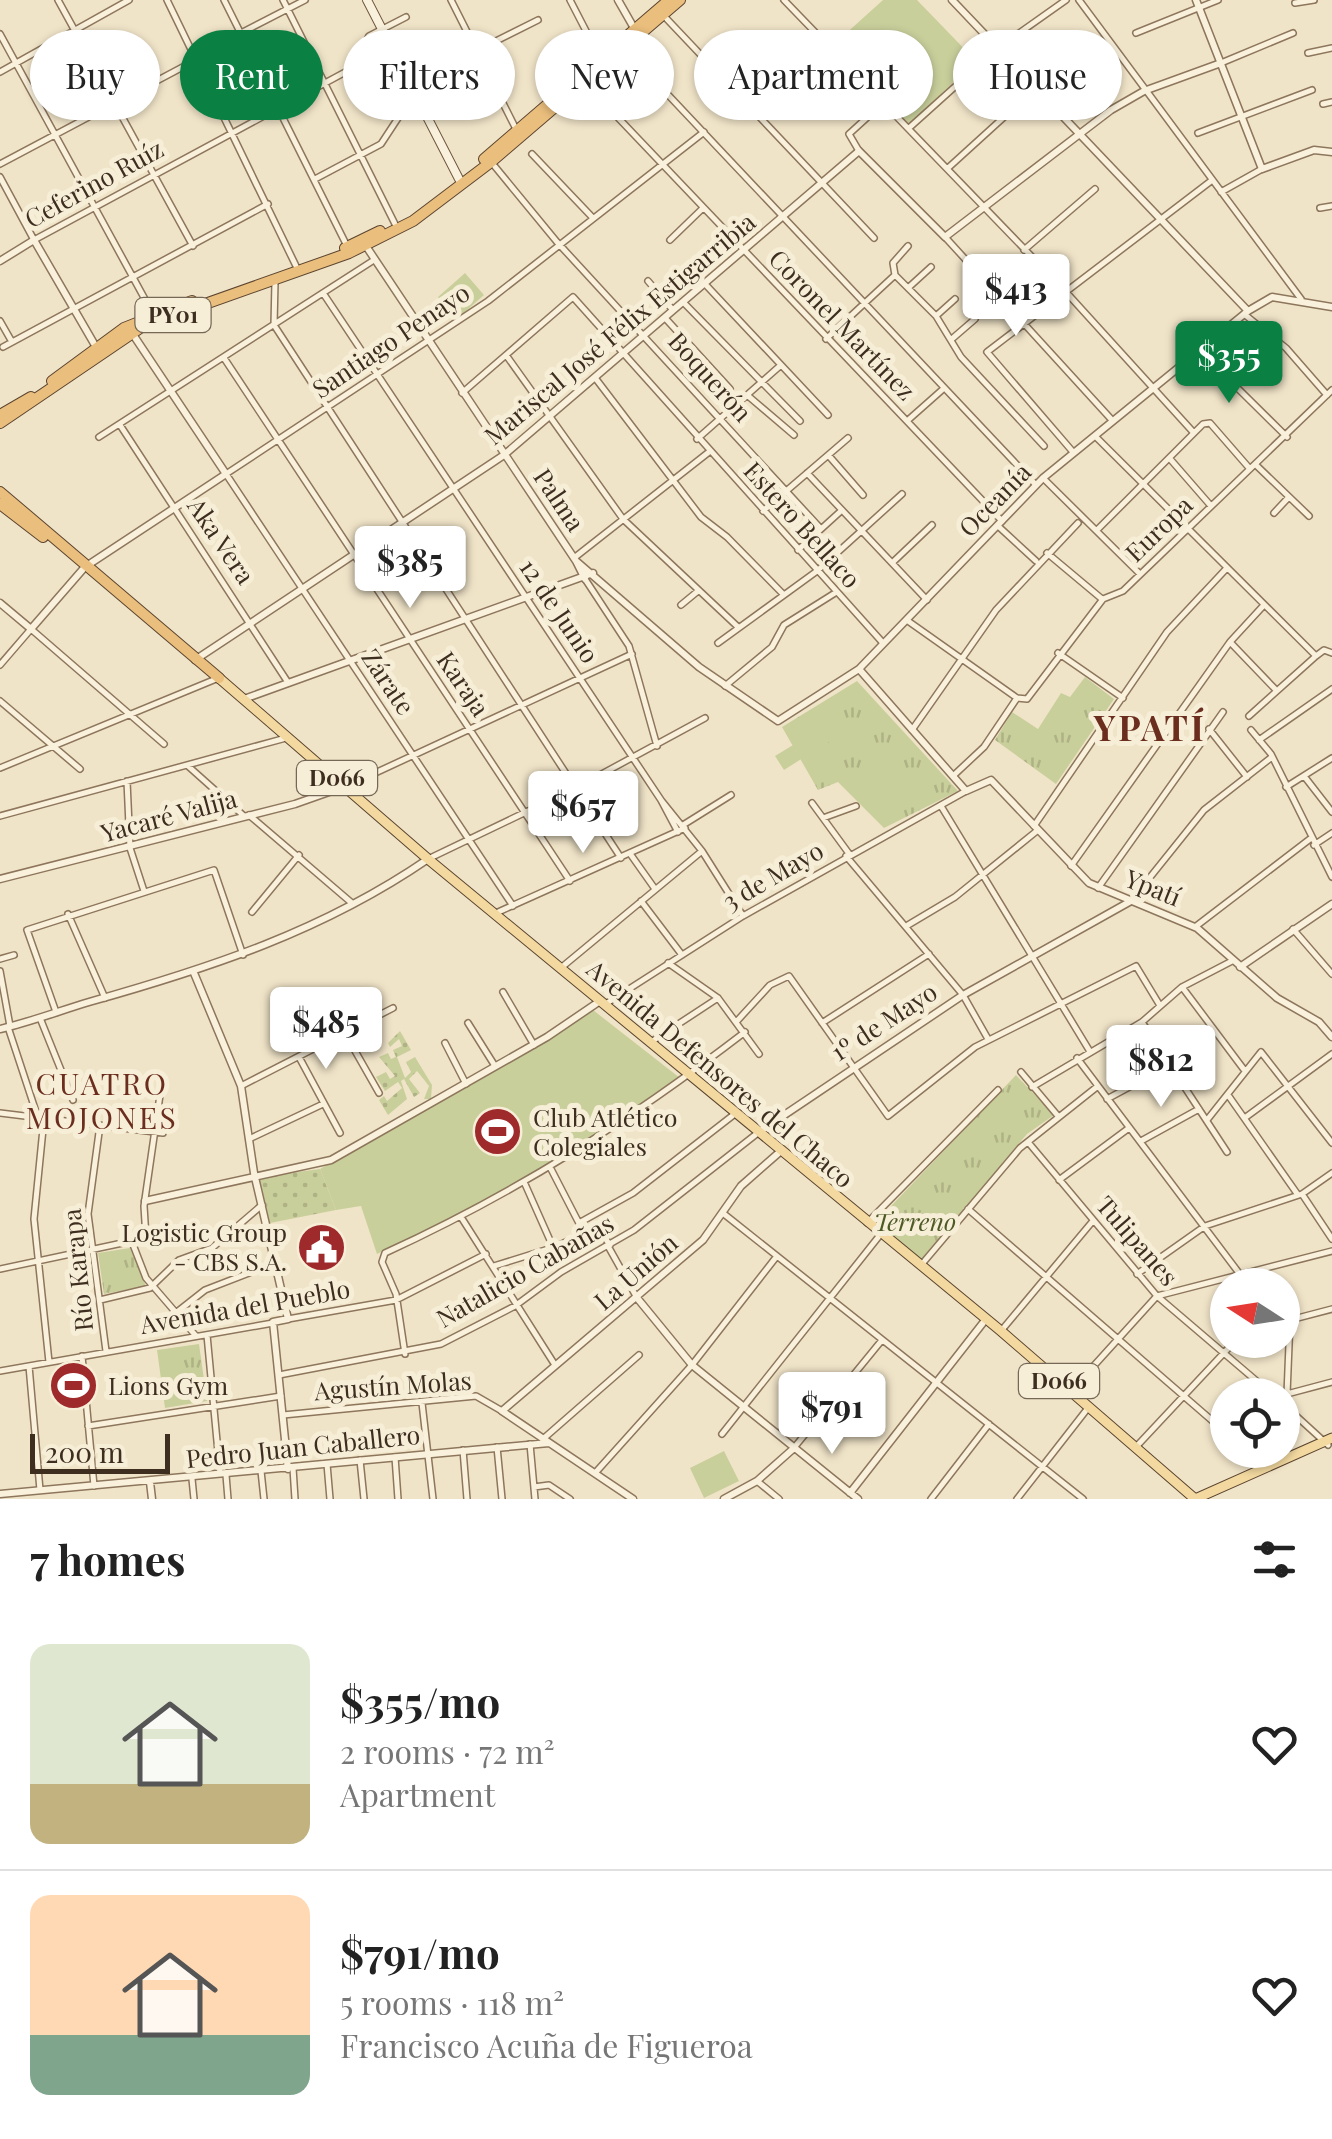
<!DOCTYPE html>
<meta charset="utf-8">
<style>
body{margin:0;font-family:"Playfair Display",serif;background:#f6f6f6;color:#222;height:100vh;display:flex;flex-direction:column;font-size:38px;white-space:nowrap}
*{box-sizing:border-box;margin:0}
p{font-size:32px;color:#767676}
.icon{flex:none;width:55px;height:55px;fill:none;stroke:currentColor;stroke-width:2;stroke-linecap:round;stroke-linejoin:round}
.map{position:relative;height:1499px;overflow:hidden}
.details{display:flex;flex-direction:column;background:#fff;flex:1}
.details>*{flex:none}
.hud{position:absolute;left:30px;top:30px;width:1272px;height:90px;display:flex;gap:20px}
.needle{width:65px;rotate:282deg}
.tools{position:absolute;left:1210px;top:1268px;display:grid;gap:20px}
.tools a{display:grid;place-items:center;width:90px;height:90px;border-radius:50%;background:#fff;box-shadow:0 2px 8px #0004;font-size:50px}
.scale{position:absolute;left:30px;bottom:25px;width:140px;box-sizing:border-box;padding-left:10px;border:5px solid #3d2e20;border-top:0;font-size:28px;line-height:35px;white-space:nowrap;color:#3d2e20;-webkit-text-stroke:8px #f7eed8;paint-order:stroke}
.price{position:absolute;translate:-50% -85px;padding:0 22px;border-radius:10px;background:#fff;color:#222;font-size:32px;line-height:65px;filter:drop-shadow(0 2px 5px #0008)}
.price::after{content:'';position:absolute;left:50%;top:60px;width:30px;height:22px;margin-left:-15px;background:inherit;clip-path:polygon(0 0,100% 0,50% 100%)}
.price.current{background:#0b8043;color:#fff}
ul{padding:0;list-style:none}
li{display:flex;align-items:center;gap:30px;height:250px;padding:0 30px}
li+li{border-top:2px solid #e0e0e0}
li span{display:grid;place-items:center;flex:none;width:280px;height:200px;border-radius:20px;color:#555}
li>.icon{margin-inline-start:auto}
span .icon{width:120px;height:120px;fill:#fffc;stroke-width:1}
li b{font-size:42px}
h2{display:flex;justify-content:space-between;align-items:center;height:120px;padding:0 30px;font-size:42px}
.pill{padding:0 35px;border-radius:45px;background:#fff;box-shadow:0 2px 8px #0004;font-size:35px;line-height:90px}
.pill.current{background:#0b8043;color:#fff}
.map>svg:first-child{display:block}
.grass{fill:url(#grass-dots)}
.park{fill:url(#park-tufts)}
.pitch{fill:#c9cf9b}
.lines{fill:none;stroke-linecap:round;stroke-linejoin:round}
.minor-casing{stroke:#8d765c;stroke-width:8}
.tertiary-casing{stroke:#8d765c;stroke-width:9}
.secondary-casing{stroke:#6f573f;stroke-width:10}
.primary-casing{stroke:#5b4430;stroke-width:11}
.trunk-casing{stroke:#5b4430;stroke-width:12}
.minor{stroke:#faf1dc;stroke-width:5}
.tertiary{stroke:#faf1dc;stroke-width:6}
.secondary{stroke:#faf1dc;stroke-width:8}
.primary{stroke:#f3d9a0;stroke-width:9}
.trunk{stroke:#eabe7c;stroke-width:10}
.labels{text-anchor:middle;stroke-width:10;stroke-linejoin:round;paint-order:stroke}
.shield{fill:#f7eed8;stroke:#756857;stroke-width:2.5}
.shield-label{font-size:22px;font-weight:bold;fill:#3d2e20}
.street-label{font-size:25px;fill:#3d2e20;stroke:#f7eed8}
.poi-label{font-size:25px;fill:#3d2e20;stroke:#f7eed8;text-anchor:start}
.park-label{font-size:25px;font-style:italic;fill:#4d5a26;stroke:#f7eed8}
.quarter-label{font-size:30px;letter-spacing:2.5px;fill:#6b2e1e;stroke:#f7eed8}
.district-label{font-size:35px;font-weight:bold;letter-spacing:2.5px;fill:#6b2e1e;stroke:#f7eed8}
</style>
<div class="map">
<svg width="1332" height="1499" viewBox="0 0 1332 1499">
<defs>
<pattern id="grass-dots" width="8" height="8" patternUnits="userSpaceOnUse" patternTransform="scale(2.5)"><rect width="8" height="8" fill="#c9cf9b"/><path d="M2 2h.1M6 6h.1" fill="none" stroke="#aeb285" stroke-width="1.8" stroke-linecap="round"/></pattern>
<pattern id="park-tufts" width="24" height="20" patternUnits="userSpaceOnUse" patternTransform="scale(2.5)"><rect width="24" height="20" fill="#c9cf9b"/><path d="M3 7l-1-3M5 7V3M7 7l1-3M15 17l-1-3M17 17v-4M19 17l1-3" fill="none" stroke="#aeb285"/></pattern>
</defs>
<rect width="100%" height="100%" fill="#f0e4c8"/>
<path class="grass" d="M400,1031l11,19 -14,7 8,21 6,-6 -5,-10 9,-5 17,28 -1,14h-7l5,-13 -12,-15 -8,8 11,14 -6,4 -10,-18 -3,2 6,18 -19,16 -9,-15 5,-4 3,5 15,-13 -4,-6 -13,9 -9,-14 10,-5 4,7 5,-3 -16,-19 9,-4 3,6 5,-2 -3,-7 9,-4 -3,-7 -9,8 -2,-4z
M320,1169l16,41 -66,13 -11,-46z"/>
<path class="park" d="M1085,677l29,22 -58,85 -61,-44 17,-28 26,17 23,-36 9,4z
M857,681l101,110 -74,37 -46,-46 -20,8 -36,-63z
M1016,1075l38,40 -27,19 -108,128 -45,-38z
M130,1248l16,38 -42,8 -6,-41z
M199,1344l8,57 -42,7 -8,-58z"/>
<path class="pitch" d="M883,0h34l59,61 -67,63 -77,-78z
M465,273l19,22 -27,24 -19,-22z
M827,712l14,22 -33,22 -4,-4 2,4 -22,14 -9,-14 23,-14 -4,-8z
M886,767l26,27 -24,23 -25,-26z
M593,1010l87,68 -148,100 -155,76 -16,-48 -25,4 -16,-41z
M724,1451l15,30 -35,17 -14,-30z"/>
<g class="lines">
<defs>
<path id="minor" d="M58,0l135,246
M167,0l129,266
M224,0l122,244
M283,0l112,224
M451,0l66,131
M570,0l30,58
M784,0l281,291 129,142
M1079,0l222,299
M1295,3l19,-3
M664,16l210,222
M241,33l64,-33
M1136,33l82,-33
M0,34l153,280
M623,47l413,438
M476,51l62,-31
M1308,53l24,-5
M1221,63l72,-30
M0,72l129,-72
M586,84l416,437
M1323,104l9,-2
M909,128l89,-80 68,-48
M1198,133l114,-43
M859,151l-10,-17 34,-31
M532,154l60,63
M492,163l65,79 264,287
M0,164l196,-104
M948,168l66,-60
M0,177l34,63 317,-171 18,-33 37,-19
M315,179l66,-35 21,-32 16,-10
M1221,192l41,-23
M1320,208l12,-2
M945,237l166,182
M670,240l32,-31
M908,246l-15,17 2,12 41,41 25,41 83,89
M1024,250l71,-61
M648,281l24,28
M275,282l-1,43 347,533
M705,284l123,131
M908,288l23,-21
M323,293l338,507 17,32
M684,303l116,118
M1244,314l42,34 41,47
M936,316l19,-17
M666,319l64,70
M0,321l12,21
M953,338l22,-19
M826,339l69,-64
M3,347l265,-143
M1200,351l87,86
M506,355l117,164 115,108
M224,358l346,523
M596,379l105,138 26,20 56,57
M462,393l111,-96 310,346
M747,395l47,40
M907,421l35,-31
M120,425l167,256
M1095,436l221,220
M99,437l275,-177
M697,439l84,-74
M1073,452l-86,-100 224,-171
M829,456l34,39
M1171,460l40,46
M1257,466l52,50
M807,473l120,127
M1043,478l97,96
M763,511l85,-73
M1274,513l15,-16
M998,526l38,35
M1097,530l106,-106 7,-1 40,46
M798,550l44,-40
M1047,553l55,46
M574,558l135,-106
M892,563l40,-38
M585,579l44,67 28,100
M681,605l17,-14
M908,621l109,77 10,1 76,-100 20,-8 209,-201
M1230,642l46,48
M718,643l99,-72 85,-77
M1058,653l65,45
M0,665l31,-36 133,115
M725,686l47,-39 12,-22 51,-32
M0,701l80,68
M1249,716l67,-60 8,-6 8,3
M1209,729l38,48
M912,730l84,-120 82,-87
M1251,730l20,24 61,123
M1259,740l73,-51
M188,766l56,50
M0,768l216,-89
M953,776l31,-29 33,-49
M1304,776l28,36
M127,781l3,67 14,43
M347,786l285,-132
M1286,787l46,-29
M661,800l41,51 41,65
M812,803l38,52
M941,806l148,244
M249,815l104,89
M0,816l286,-78
M823,818l33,-12
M683,825l48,-30
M1034,826l133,-194 59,-63
M1314,845l18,-12
M631,855l24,34
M846,856l117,139 25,44
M428,859l148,-71 129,-70
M1071,866l159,-224 34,-37
M1098,888l125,-176
M641,901l41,54
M1131,901l73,-91 68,-53
M513,906l-287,-432 262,-173 216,-169
M252,912l47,-57
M496,913l189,-85
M68,914l37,84
M908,925l47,-28 83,-67
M1195,927l115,-88
M1293,929l39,45
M0,959l14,-4
M668,963l50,35 41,56
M562,967l140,-116
M0,971l10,55
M1182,987l63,84
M503,992l31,53
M604,1005l139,-89 223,-125
M56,1012l-29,-82 187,-60 29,85
M40,1018l33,82
M737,1021l33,-36 19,-9 99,140 87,-69 161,-81 23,38
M1142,1022l85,130
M468,1023l27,43
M822,1023l107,-69
M8,1027l30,91
M346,1035l33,58
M651,1042l67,-44
M445,1043l21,41
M299,1057l41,76
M1077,1058l171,227
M1021,1072l37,44
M241,1086l152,-78
M1032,1087l110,-65 40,-35 50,-26
M1228,1095l70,100
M1107,1099l63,-34
M0,1113l163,20
M1246,1117l86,-63
M44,1119l-10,100 15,143
M1207,1120l54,-68 71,91
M100,1125l-12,89 18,137
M249,1139l74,-35
M1141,1141l58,-32
M1028,1142l129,154 116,99
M551,1169l32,62
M1059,1180l70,-52
M525,1184l28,63
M1302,1194l30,45
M968,1209l248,215
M724,1214l359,285
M461,1217l94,148
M579,1223l54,-30 103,-80
M867,1223l131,-133
M132,1242l14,36 50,58
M608,1246l28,50
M922,1264l98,-116 78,-62
M494,1266l61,-19 42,-20 13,18
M0,1269l146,-31 -2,-32 16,-111 -24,-5
M1137,1274l68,-48 97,-32 30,-21
M100,1300l50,-12 29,-28 33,-12 50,-43
M177,1312l28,-22 70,-27
M1282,1316l8,4 42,-11
M288,1319l108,-19 90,-46
M1001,1331l91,-109
M207,1335l13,138
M405,1354l-9,-60 -14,-32 3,-9c133,-61 244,-132 360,-221
M82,1356l12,130
M29,1366l11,124
M0,1371l273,-48
M279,1375l162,-31 74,-38 46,-34 73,-42 125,-98
M1071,1391l86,-95 175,-45
M1287,1394l3,-74
M1282,1399l5,-5 45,-12
M422,1403l11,96
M1282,1403l46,42
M283,1415l193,-19 26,15
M88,1426l193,-30
M722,1434l158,-199
M543,1439l96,-84
M530,1444l5,55
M497,1447l5,52
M1135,1448l101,-108
M793,1449l89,-109
M463,1450l4,49
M395,1457l3,42
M360,1460l4,39
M327,1464l3,35
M293,1468l2,31
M261,1471l3,28
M596,1472l96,-107 85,-109
M226,1475l2,24
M192,1479l2,20
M757,1481l22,18
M534,1487l15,-2 21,14
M931,1499l58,-75
M1017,1499l71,-91"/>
<path id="tertiary" d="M618,0l16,28
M952,0l296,311
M1196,0l66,169 52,-19 18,2
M366,246l210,315 123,106 79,54 81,-52 184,-191 205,-167 24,-14 60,10
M0,261l34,-21 62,107
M576,561l9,18
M88,565l138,-91 -94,-141
M0,603l31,26 53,-61
M195,660l309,-205 355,-304 86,86 166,-127 33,-19 77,-28
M859,669l107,122 25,-11 98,103 108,45 80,70 42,24 13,15
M244,699l349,-126
M0,879l295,-75 51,-18
M1240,967l92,-63
M194,973l47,113 13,87 34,146 -15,3 15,147
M0,1029c30,-7 59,-18 89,-27 121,-34 234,-71 339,-143
M759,1132l204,-137 168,-94
M145,1201l186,-41 216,-123 53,-36
M638,1299l54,66 166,134
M150,1482l2,17
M850,1493l136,-174
M0,1494l549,-51
M633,1499l-131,-88 201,-171 38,-54 41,-36
M724,1499l33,-18 36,-32"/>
<path id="secondary" d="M367,0l92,179"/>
<path id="primary" d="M219,678l209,181 573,472 194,168
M1195,1499l137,-61"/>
<path id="trunk" d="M484,159l185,-159
M345,248l35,-17
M52,381l72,-53 68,-27
M0,415l31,-18
M0,423l143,-97 206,-73 64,-32 78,-59 189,-162
M0,492l219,186
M0,504l43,33"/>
</defs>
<use href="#minor" class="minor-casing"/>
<use href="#tertiary" class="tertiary-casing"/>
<use href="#secondary" class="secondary-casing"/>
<use href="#primary" class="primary-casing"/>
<use href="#trunk" class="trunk-casing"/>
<use href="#minor" class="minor"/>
<use href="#tertiary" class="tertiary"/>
<use href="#secondary" class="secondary"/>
<use href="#primary" class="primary"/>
<use href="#trunk" class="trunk"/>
</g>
<defs>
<symbol id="stadium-disc" viewBox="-11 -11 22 22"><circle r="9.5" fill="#9e2a2b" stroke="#f7eed8"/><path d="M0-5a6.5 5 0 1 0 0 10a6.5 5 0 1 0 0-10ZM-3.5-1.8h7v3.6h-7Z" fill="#fff"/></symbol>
<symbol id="civic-disc" viewBox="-11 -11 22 22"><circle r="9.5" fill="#9e2a2b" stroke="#f7eed8"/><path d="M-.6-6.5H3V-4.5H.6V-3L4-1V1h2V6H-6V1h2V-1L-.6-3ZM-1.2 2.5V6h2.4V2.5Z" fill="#fff"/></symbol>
</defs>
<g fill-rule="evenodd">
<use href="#stadium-disc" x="470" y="1104" width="55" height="55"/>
<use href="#civic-disc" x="294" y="1220" width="55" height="55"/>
<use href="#stadium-disc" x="46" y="1358" width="55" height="55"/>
</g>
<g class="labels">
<g class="shield">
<rect x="135.5" y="298" width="75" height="34" rx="8"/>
<rect x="297" y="761" width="80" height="34" rx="8"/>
<rect x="1019" y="1364" width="80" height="34" rx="8"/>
</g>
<g class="shield-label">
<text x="173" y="323">PY01</text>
<text x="337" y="786">D066</text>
<text x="1059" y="1389">D066</text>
</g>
<g class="street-label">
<text transform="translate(94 184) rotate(-29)" y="9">Ceferino Ruíz</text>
<text transform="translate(842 325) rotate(46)" y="9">Coronel Martínez</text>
<text transform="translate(620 329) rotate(-40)" y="9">Mariscal José Félix Estigarribia</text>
<text transform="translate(391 341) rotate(-34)" y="9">Santiago Penayo</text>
<text transform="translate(710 377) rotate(48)" y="9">Boquerón</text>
<text transform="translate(559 500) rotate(56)" y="9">Palma</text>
<text transform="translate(995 500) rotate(-46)" y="9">Oceanía</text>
<text transform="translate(802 525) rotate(48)" y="9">Estero Bellaco</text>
<text transform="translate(1159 529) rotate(-44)" y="9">Europa</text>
<text transform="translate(221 541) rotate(56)" y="9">Aka Vera</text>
<text transform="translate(559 611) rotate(56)" y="9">12 de Junio</text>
<text transform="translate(388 682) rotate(56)" y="9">Zárate</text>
<text transform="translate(463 684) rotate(56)" y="9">Karaja</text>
<text transform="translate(169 816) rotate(-15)" y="9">Yacaré Valija</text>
<text transform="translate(773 876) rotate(-30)" y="9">3 de Mayo</text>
<text transform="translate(1153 888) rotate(22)" y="9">Ypatí</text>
<text transform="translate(884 1022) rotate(-33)" y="9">1º de Mayo</text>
<text transform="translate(720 1074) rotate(40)" y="9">Avenida Defensores del Chaco</text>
<text transform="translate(1137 1241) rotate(49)" y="9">Tulipanes</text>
<text transform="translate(78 1270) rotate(-96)" y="9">Río Karapa</text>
<text transform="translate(525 1271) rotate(-30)" y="9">Natalicio Cabañas</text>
<text transform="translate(636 1272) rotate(-41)" y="9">La Unión</text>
<text transform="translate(245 1307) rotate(-10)" y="9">Avenida del Pueblo</text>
<text transform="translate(393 1386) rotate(-4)" y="9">Agustín Molas</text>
<text transform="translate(303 1447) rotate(-6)" y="9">Pedro Juan Caballero</text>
</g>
<g class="poi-label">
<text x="533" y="1127">Club Atlético<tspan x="533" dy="29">Colegiales</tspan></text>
<text x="287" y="1242" text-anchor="end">Logistic Group<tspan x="287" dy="29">- CBS S.A.</tspan></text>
<text x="108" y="1395">Lions Gym</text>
</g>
<g class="park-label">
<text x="915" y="1231">Terreno</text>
</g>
<g class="quarter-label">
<text x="102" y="1095">CUATRO<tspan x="102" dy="34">MOJONES</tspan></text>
</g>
<g class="district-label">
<text x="1150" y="741">YPATÍ</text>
</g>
</g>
</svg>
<div class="tools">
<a><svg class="needle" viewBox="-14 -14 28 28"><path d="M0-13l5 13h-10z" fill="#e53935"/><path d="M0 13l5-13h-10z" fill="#767676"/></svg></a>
<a><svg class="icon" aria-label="locate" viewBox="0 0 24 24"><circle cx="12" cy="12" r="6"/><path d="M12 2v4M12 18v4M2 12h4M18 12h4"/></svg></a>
</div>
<div class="scale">200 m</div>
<b class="price" style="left:1016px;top:339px">$413</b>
<b class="price current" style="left:1229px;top:406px">$355</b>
<b class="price" style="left:410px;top:611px">$385</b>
<b class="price" style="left:583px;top:856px">$657</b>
<b class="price" style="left:326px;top:1072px">$485</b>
<b class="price" style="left:1161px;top:1110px">$812</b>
<b class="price" style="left:832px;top:1457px">$791</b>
<div class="hud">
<a class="pill">Buy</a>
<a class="pill current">Rent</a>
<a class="pill">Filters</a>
<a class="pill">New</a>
<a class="pill">Apartment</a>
<a class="pill">House</a>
</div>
</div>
<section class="details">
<h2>7 homes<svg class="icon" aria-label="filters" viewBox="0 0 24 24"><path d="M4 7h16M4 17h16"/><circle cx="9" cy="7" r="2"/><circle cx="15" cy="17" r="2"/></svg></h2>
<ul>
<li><span style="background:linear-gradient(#dfe7d0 70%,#c2b280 0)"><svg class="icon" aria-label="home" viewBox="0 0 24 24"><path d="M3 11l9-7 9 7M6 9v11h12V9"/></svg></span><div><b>$355/mo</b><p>2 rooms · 72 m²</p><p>Apartment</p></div><svg class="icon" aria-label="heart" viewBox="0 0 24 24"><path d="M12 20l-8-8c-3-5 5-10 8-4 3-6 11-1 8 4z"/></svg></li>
<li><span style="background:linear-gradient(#ffd9b3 70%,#7fa58c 0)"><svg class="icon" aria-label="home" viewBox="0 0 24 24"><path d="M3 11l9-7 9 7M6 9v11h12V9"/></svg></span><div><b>$791/mo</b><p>5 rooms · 118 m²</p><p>Francisco Acuña de Figueroa</p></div><svg class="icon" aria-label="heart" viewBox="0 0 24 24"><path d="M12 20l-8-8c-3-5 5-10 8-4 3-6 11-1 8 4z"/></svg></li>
</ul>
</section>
